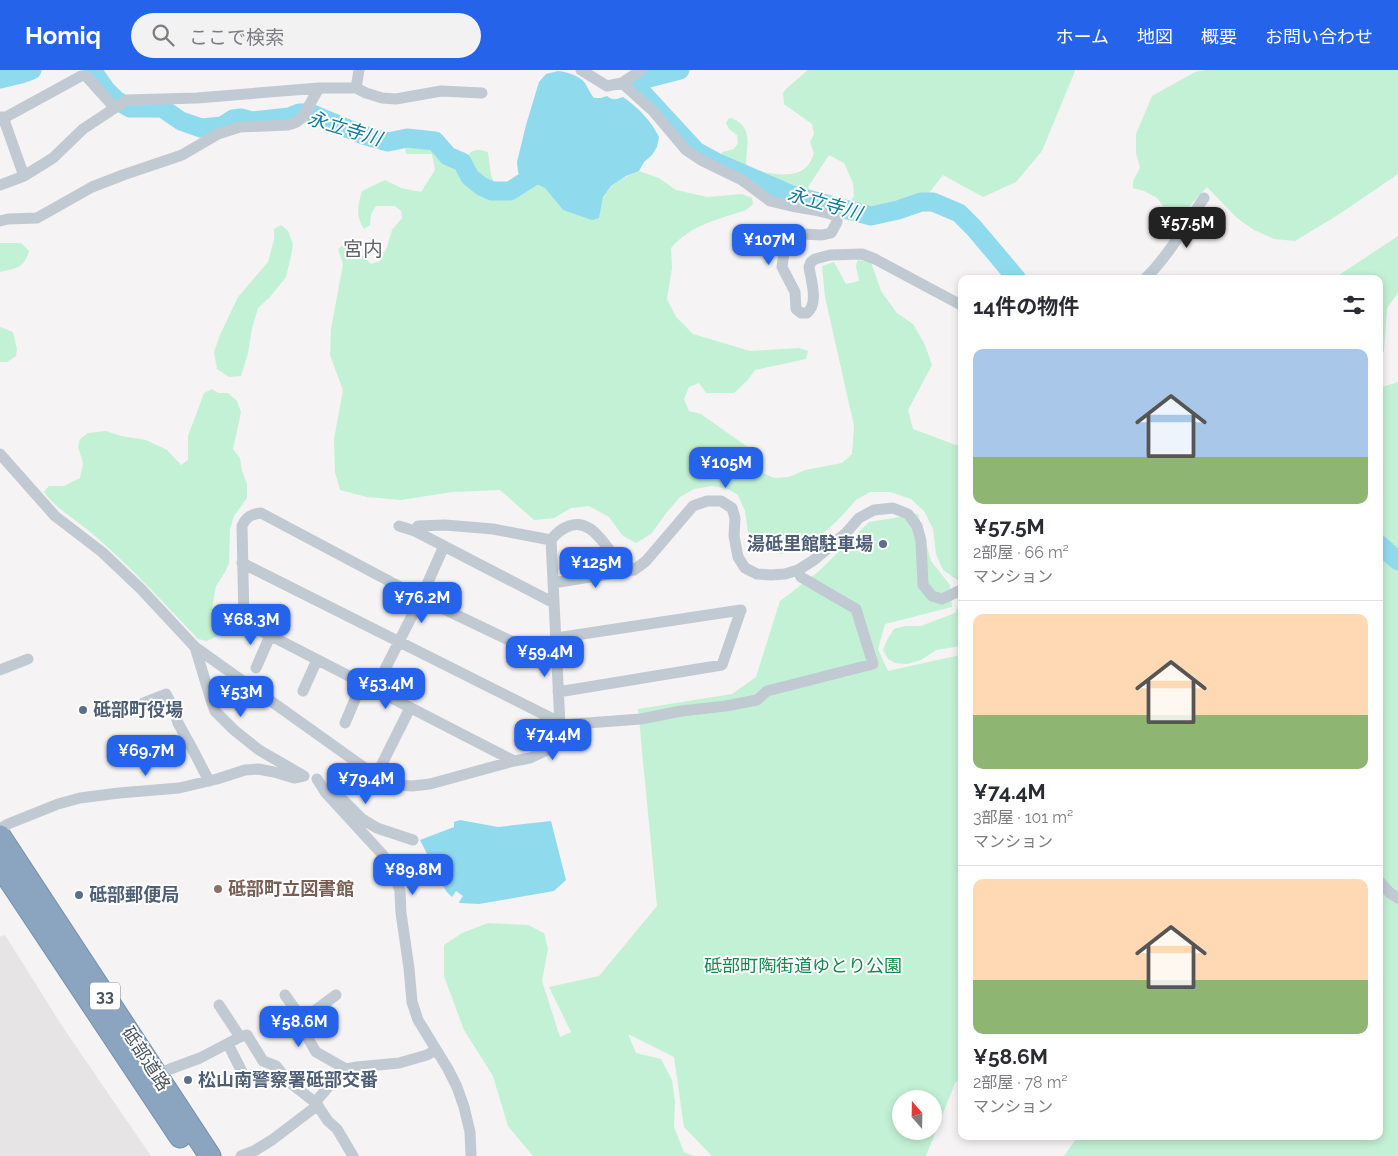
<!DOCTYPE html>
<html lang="ja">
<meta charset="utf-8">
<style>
body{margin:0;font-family:Raleway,"Noto Sans JP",sans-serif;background:#f2f2f3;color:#2b2b33;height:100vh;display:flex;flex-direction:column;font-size:19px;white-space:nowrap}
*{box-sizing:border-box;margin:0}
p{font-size:16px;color:#7c7c81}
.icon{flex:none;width:28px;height:28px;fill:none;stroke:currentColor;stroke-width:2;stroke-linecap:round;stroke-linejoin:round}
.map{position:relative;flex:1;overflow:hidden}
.sheet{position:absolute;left:958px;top:205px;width:425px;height:865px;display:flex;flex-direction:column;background:#fff;border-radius:10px;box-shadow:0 2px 8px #0003}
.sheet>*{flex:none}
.needle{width:32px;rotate:340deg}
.fabs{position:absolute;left:892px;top:1020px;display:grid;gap:10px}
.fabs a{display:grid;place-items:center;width:50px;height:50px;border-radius:50%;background:#fff;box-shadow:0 2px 8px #0003;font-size:25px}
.price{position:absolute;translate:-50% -42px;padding:0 11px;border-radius:10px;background:#2563eb;color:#fff;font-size:16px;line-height:32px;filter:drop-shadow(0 1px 2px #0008)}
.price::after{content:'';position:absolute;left:50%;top:30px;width:15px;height:11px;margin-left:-8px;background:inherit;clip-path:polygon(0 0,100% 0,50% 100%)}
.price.selected{background:#222;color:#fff}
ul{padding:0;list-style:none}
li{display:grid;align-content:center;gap:10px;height:265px;padding:0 15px}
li+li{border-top:1px solid #e1e1e2}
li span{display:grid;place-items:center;height:155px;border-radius:10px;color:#555}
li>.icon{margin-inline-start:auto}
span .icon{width:90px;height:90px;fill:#fffc;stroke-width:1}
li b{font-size:21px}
h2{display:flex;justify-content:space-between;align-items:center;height:60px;padding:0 15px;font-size:21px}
header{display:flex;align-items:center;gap:30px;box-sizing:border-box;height:70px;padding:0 25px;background:#2563eb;color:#fff}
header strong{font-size:24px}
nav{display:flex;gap:28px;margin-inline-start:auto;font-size:18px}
.search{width:350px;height:45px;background:#f2f2f3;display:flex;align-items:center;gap:12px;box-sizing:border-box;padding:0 18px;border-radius:28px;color:#7c7c81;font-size:19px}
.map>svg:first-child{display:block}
.education{fill:#e6e4e5}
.green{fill:#c3f1d5;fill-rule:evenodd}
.water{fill:#90daee}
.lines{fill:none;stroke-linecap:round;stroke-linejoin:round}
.river{stroke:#90daee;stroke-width:19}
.highway-casing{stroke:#7690ad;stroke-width:23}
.street{stroke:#c1cad2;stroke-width:11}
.highway{stroke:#8ba5c1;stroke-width:21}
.service-dot{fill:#5c6f8a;stroke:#fff;stroke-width:2}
.education-dot{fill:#8d6e63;stroke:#fff;stroke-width:2}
.labels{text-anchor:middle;stroke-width:4;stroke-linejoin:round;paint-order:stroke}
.shield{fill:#fff;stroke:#808990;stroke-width:1}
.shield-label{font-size:16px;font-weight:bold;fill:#4a5661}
.service-label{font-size:18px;font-weight:bold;fill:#4e5e75;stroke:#fff;text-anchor:start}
.education-label{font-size:18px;font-weight:bold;fill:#785e54;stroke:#fff;text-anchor:start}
.park-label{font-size:18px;fill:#17864f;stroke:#fff}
.street-label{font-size:18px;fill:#4a5661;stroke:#fff}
.water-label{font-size:19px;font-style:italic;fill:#0c7c9b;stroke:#fff}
.quarter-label{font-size:20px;fill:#5f6368;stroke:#fff}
</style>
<header>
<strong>Homiq</strong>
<div class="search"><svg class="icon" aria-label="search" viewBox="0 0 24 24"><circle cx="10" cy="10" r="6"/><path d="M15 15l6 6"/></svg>ここで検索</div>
<nav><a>ホーム</a><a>地図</a><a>概要</a><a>お問い合わせ</a></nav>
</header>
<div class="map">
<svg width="1398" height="1086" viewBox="0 0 1398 1086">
<rect width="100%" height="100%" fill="#f5f3f3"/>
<path class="education" d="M5,865l59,94 87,127h-151v-219z"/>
<path class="green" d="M808,0h267v1l-33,80 -26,31 -33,15 -40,-22 -17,22 -23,11 -44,8 -9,-5v-9l4,-6 -1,-13 -9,-20 -15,-8 -21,32 5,8 9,1 8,4 1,5 -5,3 -20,-3 -81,-40 -3,-6v-7l12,-3 4,-6 -1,-8 -8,-6 -3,-6 3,-5h3c3,2 9,5 11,8 8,11 3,26 3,38l4,5c17,4 47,12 59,-5 2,-3 4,-8 5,-11l-4,-11 4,-8 -2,-10 -28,-20 -1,-11 4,-5z
M1205,0h193v104l-57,39 -46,28 -21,-2 -20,-9 -17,-12 -30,-31 -25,27 -15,-3 -10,-13 -13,-7 -11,-3v-7l7,-13 -4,-15v-19l16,-38 43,-24z
M413,73l21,1 21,20c17,-3 10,-20 33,-12l3,23 5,13 13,8 15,-10 10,-3 11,5 18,22 36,8c1,-6 2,-14 4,-20 6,-14 23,-22 36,-27l20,7 17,12 31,7 35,-3 10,4 1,6 -7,6c-27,9 -56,15 -75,38l1,20 -5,31 9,18 17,17 57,17 49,-3 9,3 -2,8 -51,11 -8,11 -13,12h-28l-7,-10 -10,4 -5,12 5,12 12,3 48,34v14l14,11 11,5 15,-1 16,-7 37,-7 10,-9 2,-28 -29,-129 -3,-31 12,-4 12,22 13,-3 -3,-15 2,-6 13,2 10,29 16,22 16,11 12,21 7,20 -24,45 5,19 48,18v199l-25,4 -15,10 -14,4 -12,-1 -7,-4 -5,-9 4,-10 7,-11 11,-3h16l34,-13 5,-12 -1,-20 -16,-11 -7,-16 -3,-25 -9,-18 -13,-12 -21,-7h-20l-14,8 -18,20 -21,19 -17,9 -18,6 -13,-3 -14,-5 -7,-13 -3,-22 -7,-16 -10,-6 -16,-3 -18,3 -14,8 -13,15 -16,22 -15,9 -14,-8 -13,-18 -20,-11 -18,2 -17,10 -20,2 -34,-30 -48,2 -51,8 -34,-3 -27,-7 -5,-18 -1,-33 9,-49 -13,-35 1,-26 12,-65 -5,-15 6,-5 16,9 11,11 9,-3 7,-14 5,-17 10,-12 -1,-7 -6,-5h-19l-5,8 -1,11 -6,4c-9,-14 -6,-23 -2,-38l23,-11 16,8 20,4 14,-22 -3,-16h-26l-1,-7z
M281,155l7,6 5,13 -2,12 -5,21 -16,20 -12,11 -6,20 -4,25 -7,23 -12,1 -12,-8 -3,-17 6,-17 18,-38 30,-35 6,-22v-11z
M1398,166v57l-11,15 -3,43 -5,7v-79h-46z
M0,173h21l8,8c-5,18 -13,17 -29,21z
M0,257l13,5 4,17 -1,7 -9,6h-7z
M1398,312v774h-334l12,-17 -4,-3h307v-748z
M212,319l6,4h10l9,8 4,11 -8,37 7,9 2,13 5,13v14l-13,18 -4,13 -1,34 -4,9 -9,14 -4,22 3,6 10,7 -3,13 -15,7 -9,-2c-34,-36 -67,-72 -104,-104 -17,-15 -37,-25 -50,-43l5,-6h15l16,-8 3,-15 -5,-16 2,-8 8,-6 18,-2 15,5 25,4 21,10 14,15 7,-5v-24l16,-43z
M918,444l13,47 19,24 2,22 -67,17 -7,25 10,22 72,-16 1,1v421l-6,6 -29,73h-215l-1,-2 -26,-27 -10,-70 -46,-23 8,19 25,6 11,21 3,22 -1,25 10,25 10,4h-161l-25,-30 -15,-50 -29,-46 -20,-54v-31l18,-12 26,-10 40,2 16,8 4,16 -6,32 18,56 11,-5 -22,-45 50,-11 58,-70 -19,-197 94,-15 24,-17 24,-76 38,-29 51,-50zM901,1029h33v32h-33z"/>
<path class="water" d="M558,1c9,1 21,4 27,12 3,5 5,10 9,15h7l6,-2c6,5 10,3 16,1 16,11 28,24 36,40l-2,10 -5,8 -8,7 -5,9 -13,5 -15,10 -8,11 -4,21 -7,2 -29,-10 -18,-22 -11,-5 -10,3 -2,-1 -4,-13 -1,-10 9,-37 13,-43 7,-8z
M460,750l38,7 53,-6 15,59 -12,11 -75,13 -19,-1 -1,-1 4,-6 -7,-5 -4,6 -6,-6 -26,-51 34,-13v-5z"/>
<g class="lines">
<path class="river" d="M92,0l14,20 10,10 14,8h32l19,13 20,7 21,-2 11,-7 8,-1 11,3 37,-4 10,-4h11l53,22 25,7 19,-4 28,3 13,15 14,6 8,15 11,9 11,5h18l33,-21
M0,9l21,-5 11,-4
M636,15l9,-6 35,-9
M636,16l60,65 22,12 74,32 79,21 27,-6 23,-8h12l26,11 15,15 43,51
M1379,474l19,17"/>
<defs>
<path id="highway" d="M0,766l210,320
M0,796l180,271"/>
</defs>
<use href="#highway" class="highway-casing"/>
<path class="street" d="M581,0l26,16 15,-3 19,-13
M622,13l31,28 33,39 15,10 41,20 28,21 21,5 23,4 17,4 6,3v5l-6,11 -9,2 -20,-1 -8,4 -10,14 -2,15 13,25 1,17 5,4h6c12,-10 4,-32 2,-46l2,-5 4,-3 15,-4 32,-1 13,5 86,46
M356,18l3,-18
M0,47h6l75,-41h5l28,31
M3,47l21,59
M0,115l24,-9 29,-18 30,-29 44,-29 70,-2 122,-10h37l10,5 16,5 14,1 45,-8 41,2
M0,151l8,-2 29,-1 55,-31 31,-12 59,-20 36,-21 22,-7 48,-2c7,-2 11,-3 15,-9l16,-28
M1145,209c24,-24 40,-53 59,-81
M0,384l55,62 47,36 39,37 54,58 181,129 19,9 17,1 18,-2 84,-23 16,-3 17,-8 10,-13 3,-12 -9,-185c5,-7 10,-11 18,-14 22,-8 34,18 46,30 6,6 12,10 19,14l12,-9 47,-55 14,-5h14l11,7 3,10 -1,18 4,21 7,11 12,6 14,1 14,-1 13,-4 16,-10 32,-27 13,-15 15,-8 19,-2 15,6 9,12 4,15 2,44 9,11 10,3 19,-9
M399,456l16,5 139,72
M415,461l3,-5 27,-1 48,4 58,11
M242,493l317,159
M553,513l81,-13
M556,568l185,-28 -19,55 -164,27
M195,577l16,53 4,11 19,19 25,20 45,26
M256,598l14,-32
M0,600l28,-11
M375,619l46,-91 23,-52
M303,621l14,-31
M143,633l23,-9 7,14 5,15 16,29 15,29
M345,653l17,-40
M560,655l81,-6 40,-8 45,-5 31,-6 10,-9 106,-27 -17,-55 -55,-32 -3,-7
M514,691l-270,-139 -2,-96c4,-9 9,-12 19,-13l160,85 136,65
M376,706l34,-68
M317,709l9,14 56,61 10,14 8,23 1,22 8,55 3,34 6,18 30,49 9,18 7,20 6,25 1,24
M332,719l30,30 15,9 36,12
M0,759l8,-5 50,-20 22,-6 39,-5 60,-5 38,-9 28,-9 13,-1 16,3 20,6 10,-2
M1379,811l11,12 8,5
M285,925l12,17 9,23 10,17 30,17
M219,935l21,32
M300,949l13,-7 23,-17
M228,974l16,32
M157,1005l13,-6 30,-11 40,-21 7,-2 16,26 13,5 13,16 27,21 12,18 9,8 16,27
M241,1086l13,-5 18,-11 42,-32 4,-9 18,-21 10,-9 11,-2 42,-4 28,-8 9,-5"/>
<use href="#highway" class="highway"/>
</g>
<g class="service-dot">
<circle cx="883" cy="474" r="5"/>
<circle cx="83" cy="640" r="5"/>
<circle cx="79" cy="825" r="5"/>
<circle cx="188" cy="1010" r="5"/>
</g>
<circle class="education-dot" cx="218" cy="819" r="5"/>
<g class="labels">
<rect class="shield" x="90" y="912.5" width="30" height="27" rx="4"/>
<g class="shield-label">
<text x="105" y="932">33</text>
</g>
<g class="service-label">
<text x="873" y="480" text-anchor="end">湯砥里館駐車場</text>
<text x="93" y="646">砥部町役場</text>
<text x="89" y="831">砥部郵便局</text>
<text x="198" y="1016">松山南警察署砥部交番</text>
</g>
<g class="education-label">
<text x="228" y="825">砥部町立図書館</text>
</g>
<g class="park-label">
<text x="803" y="902">砥部町陶街道ゆとり公園</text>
</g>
<g class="street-label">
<text transform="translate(146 989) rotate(57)" y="6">砥部道路</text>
</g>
<g class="water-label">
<text transform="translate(345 58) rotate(17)" y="7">永立寺川</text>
<text transform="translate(825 133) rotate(16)" y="7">永立寺川</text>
</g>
<g class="quarter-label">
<text x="363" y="186">宮内</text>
</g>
</g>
</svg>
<div class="fabs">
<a><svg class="needle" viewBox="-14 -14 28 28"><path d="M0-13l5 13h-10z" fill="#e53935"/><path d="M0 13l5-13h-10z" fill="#7c7c81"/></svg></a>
</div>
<b class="price selected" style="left:1187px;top:179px">¥57.5M</b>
<b class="price" style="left:769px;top:196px">¥107M</b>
<b class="price" style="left:726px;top:419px">¥105M</b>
<b class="price" style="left:596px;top:519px">¥125M</b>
<b class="price" style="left:422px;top:554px">¥76.2M</b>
<b class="price" style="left:251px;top:576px">¥68.3M</b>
<b class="price" style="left:545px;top:608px">¥59.4M</b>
<b class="price" style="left:386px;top:640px">¥53.4M</b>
<b class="price" style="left:241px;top:648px">¥53M</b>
<b class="price" style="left:553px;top:691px">¥74.4M</b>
<b class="price" style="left:146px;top:707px">¥69.7M</b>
<b class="price" style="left:366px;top:735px">¥79.4M</b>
<b class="price" style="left:413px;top:826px">¥89.8M</b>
<b class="price" style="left:299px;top:978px">¥58.6M</b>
<section class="sheet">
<h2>14件の物件<svg class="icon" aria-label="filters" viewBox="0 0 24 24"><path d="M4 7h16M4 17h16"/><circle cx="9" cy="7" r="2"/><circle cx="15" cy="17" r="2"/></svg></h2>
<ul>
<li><span style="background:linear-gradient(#a9c7e8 70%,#8fb573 0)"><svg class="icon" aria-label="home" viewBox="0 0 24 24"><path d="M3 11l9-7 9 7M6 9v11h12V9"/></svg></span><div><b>¥57.5M</b><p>2部屋 · 66 m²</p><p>マンション</p></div></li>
<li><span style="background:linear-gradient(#ffd9b3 65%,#8fb573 0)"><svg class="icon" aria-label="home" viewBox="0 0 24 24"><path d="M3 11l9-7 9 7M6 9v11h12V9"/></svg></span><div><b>¥74.4M</b><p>3部屋 · 101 m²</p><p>マンション</p></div></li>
<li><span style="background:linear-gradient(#ffd9b3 65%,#8fb573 0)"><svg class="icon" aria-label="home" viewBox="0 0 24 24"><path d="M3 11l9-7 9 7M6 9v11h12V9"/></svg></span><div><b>¥58.6M</b><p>2部屋 · 78 m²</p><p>マンション</p></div></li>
</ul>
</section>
</div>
